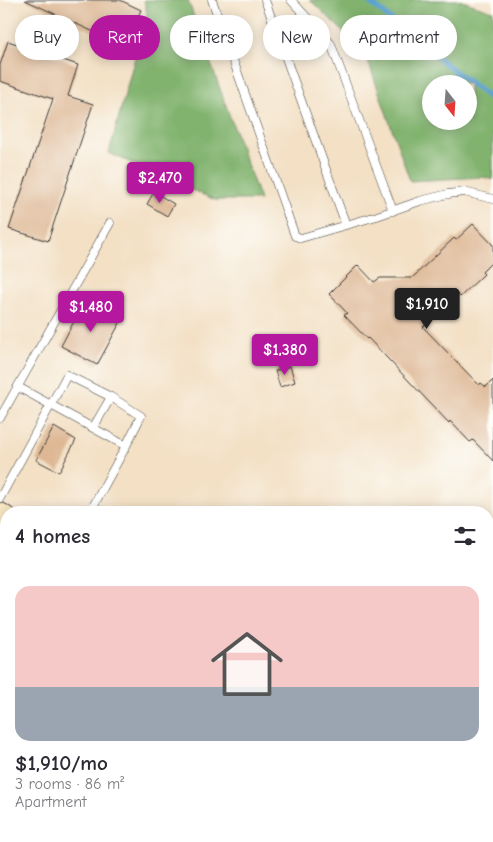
<!DOCTYPE html>
<meta charset="utf-8">
<style>
body{margin:0;font-family:"Comic Neue",sans-serif;background:#f2f2f3;color:#2b2b33;height:100vh;display:flex;flex-direction:column;font-size:19px;white-space:nowrap}
*{box-sizing:border-box;margin:0}
p{font-size:16px;color:#7c7c81}
.icon{flex:none;width:28px;height:28px;fill:none;stroke:currentColor;stroke-width:2;stroke-linecap:round;stroke-linejoin:round}
.map{position:relative;flex:1;overflow:hidden}
.details{position:absolute;left:0px;top:506px;width:494px;height:336px;display:flex;flex-direction:column;background:#fff;border-radius:20px 20px 0 0;box-shadow:0 2px 12px #0003}
.details>*{flex:none}
.top-card{position:absolute;left:15px;top:15px;width:464px;height:45px;display:flex;gap:10px}
.needle{width:32px;rotate:163deg}
.controls{position:absolute;left:422px;top:75px;display:grid;gap:10px}
.controls a{display:grid;place-items:center;width:55px;height:55px;border-radius:50%;background:#fff;box-shadow:0 2px 12px #0003;font-size:25px}
.price{position:absolute;translate:-50% -42px;padding:0 11px;border-radius:5px;background:#b5179e;color:#fff;font-size:16px;line-height:32px;filter:drop-shadow(0 1px 2px #0008)}
.price::after{content:'';position:absolute;left:50%;top:30px;width:15px;height:11px;margin-left:-8px;background:inherit;clip-path:polygon(0 0,100% 0,50% 100%)}
.price.current{background:#222;color:#fff}
ul{padding:0;list-style:none}
li{display:grid;align-content:center;gap:10px;height:265px;padding:0 15px}
li+li{border-top:1px solid #e1e1e2}
li span{display:grid;place-items:center;height:155px;border-radius:15px;color:#555}
li>.icon{margin-inline-start:auto}
span .icon{width:90px;height:90px;fill:#fffc;stroke-width:1}
li b{font-size:21px}
h2{display:flex;justify-content:space-between;align-items:center;height:60px;padding:0 15px;font-size:21px}
.pill{padding:0 18px;border-radius:22px;background:#fff;box-shadow:0 2px 12px #0003;font-size:18px;line-height:45px}
.pill.current{background:#b5179e;color:#fff}
.map>svg:first-child{display:block}
.forest{fill:#81b36e;stroke:#4e6845;fill-rule:evenodd}
.lines{fill:none;stroke-linecap:round;stroke-linejoin:round}
.stream{stroke:#5aa1d0;stroke-width:5.5}
.building{fill:#deb895}
.service-casing{stroke:#3c3935;stroke-width:9}
.tertiary-casing{stroke:#3c3935;stroke-width:22}
.secondary-casing{stroke:#3c3935;stroke-width:24}
.service{stroke:#fff;stroke-width:8}
.tertiary{stroke:#fff;stroke-width:20}
.secondary{stroke:#f8e7c3;stroke-width:22}
</style>
<div class="map">
<svg width="493" height="842" viewBox="0 0 493 842">
<rect width="100%" height="100%" fill="#fdfcf7"/>
<filter id="ink" filterUnits="userSpaceOnUse"><feTurbulence type="fractalNoise" baseFrequency=".02" numOctaves="2"/><feDisplacementMap in="SourceGraphic" scale="10" xChannelSelector="R" yChannelSelector="G"/><feConvolveMatrix kernelMatrix="1 2 1 2 8 2 1 2 1" color-interpolation-filters="sRGB"/></filter>
<filter id="wash" filterUnits="userSpaceOnUse"><feTurbulence type="fractalNoise" baseFrequency=".0096" numOctaves="4" result="noise"/><feDisplacementMap in="SourceGraphic" scale="20" xChannelSelector="R" yChannelSelector="G"/><feGaussianBlur stdDeviation="1.12" result="paint"/><feColorMatrix in="noise" values="0 0 0 0 0 0 0 0 0 0 0 0 0 0 0 0 0 1.4 0 .05"/><feComposite in="paint" operator="in"/></filter>
<g filter="url(#wash)">
<rect width="100%" height="100%" fill="#f3e0c5"/>
<path class="forest" d="M144,0h44l72,200h-45l-106,-47 38,-140z
M310,0h149l34,11v169l-10,-3 -73,4 -45,-129zM431,84h38v37h-38z"/>
<g class="lines">
<path class="stream" d="M367,0l90,73 36,27"/>
</g>
<g id="blocks">
<path class="building" d="M25,0h95l21,10 -17,36z
M8,41l70,24 -10,31 25,8 -45,137 -39,-12 44,-130 -53,-18v-16z
M154,192l20,12 -7,12 -20,-12z
M473,224l20,21v16l-11,11 2,2 -24,23 -3,-3 -34,33 56,58 2,-2 5,4 7,-7v81l-20,-21 -3,2 -20,-21 -1,2 -81,-85 -1,1 -23,-24 3,-2 -18,-19 29,-29 16,17 6,-4h32l42,-40 2,2z
M84,302l37,19 -24,44 -36,-19z
M290,366l5,16 -15,5 -5,-16z
M54,427l22,13 -17,32 -23,-12z"/>
</g>
</g>
<g filter="url(#ink)">
<use href="#blocks" fill-opacity="0" stroke="#3c3935" stroke-width="1"/>
<g class="lines">
<defs>
<path id="service" d="M212,0l83,236 6,2 76,-22 43,-15 28,-7 16,-2 29,7
M265,0l81,225
M291,0l40,44 62,167
M18,387l108,59 -36,66
M111,397l30,19 -15,30
M0,418l110,-195
M0,498l67,-123 44,22 -18,31
M0,554l6,-12
M488,606l5,4
M488,659l5,3
M10,842l4,-6
M330,842l1,-6
M387,842l4,-4 1,-2"/>
<path id="tertiary" d="M480,842l13,-10"/>
<path id="secondary" d="M0,514l6,4
M488,794l5,4"/>
</defs>
<use href="#service" class="service-casing"/>
<use href="#tertiary" class="tertiary-casing"/>
<use href="#secondary" class="secondary-casing"/>
<use href="#service" class="service"/>
<use href="#tertiary" class="tertiary"/>
<use href="#secondary" class="secondary"/>
</g>
</g>
</svg>
<div class="controls">
<a><svg class="needle" viewBox="-14 -14 28 28"><path d="M0-13l5 13h-10z" fill="#e53935"/><path d="M0 13l5-13h-10z" fill="#7c7c81"/></svg></a>
</div>
<b class="price" style="left:160px;top:204px">$2,470</b>
<b class="price current" style="left:427px;top:330px">$1,910</b>
<b class="price" style="left:91px;top:333px">$1,480</b>
<b class="price" style="left:285px;top:376px">$1,380</b>
<div class="top-card">
<a class="pill">Buy</a>
<a class="pill current">Rent</a>
<a class="pill">Filters</a>
<a class="pill">New</a>
<a class="pill">Apartment</a>
</div>
<section class="details">
<h2>4 homes<svg class="icon" aria-label="filters" viewBox="0 0 24 24"><path d="M4 7h16M4 17h16"/><circle cx="9" cy="7" r="2"/><circle cx="15" cy="17" r="2"/></svg></h2>
<ul>
<li><span style="background:linear-gradient(#f6c9c9 65%,#9aa5b1 0)"><svg class="icon" aria-label="home" viewBox="0 0 24 24"><path d="M3 11l9-7 9 7M6 9v11h12V9"/></svg></span><div><b>$1,910/mo</b><p>3 rooms · 86 m²</p><p>Apartment</p></div></li>
</ul>
</section>
</div>
